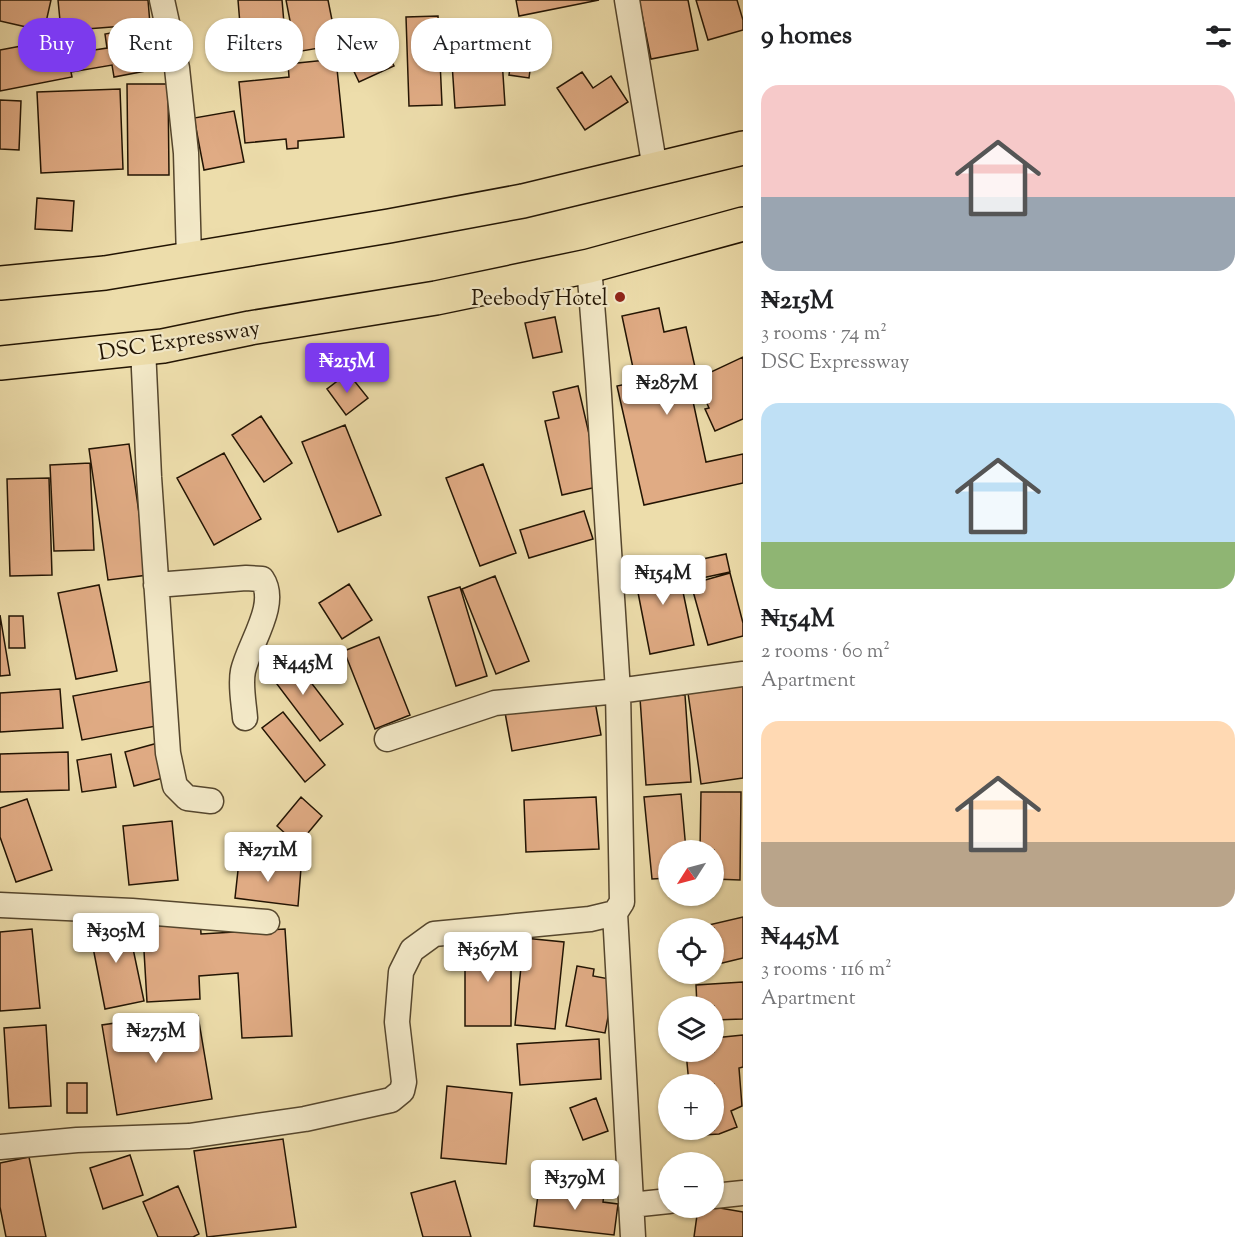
<!DOCTYPE html>
<meta charset="utf-8">
<style>
body{margin:0;font-family:"Sorts Mill Goudy",serif;background:#f2f2f2;color:#202124;height:100vh;display:flex;flex-direction:column;font-size:22px;white-space:nowrap}
*{box-sizing:border-box;margin:0}
p{font-size:20px;color:#757577}
.icon{flex:none;width:33px;height:33px;fill:none;stroke:currentColor;stroke-width:2;stroke-linecap:round;stroke-linejoin:round}
.map{position:relative;flex:1;overflow:hidden}
.sheet{display:flex;flex-direction:column;background:#fff;width:510px}
.sheet>*{flex:none}
.hud{position:absolute;left:18px;top:18px;width:570px;height:54px;display:flex;gap:12px}
.needle{width:39px;rotate:234deg}
.controls{position:absolute;left:658px;top:840px;display:grid;gap:12px}
.controls a{display:grid;place-items:center;width:66px;height:66px;border-radius:50%;background:#fff;box-shadow:0 2px 4px #0004;font-size:30px}
.price{position:absolute;translate:-50% -51px;padding:0 14px;border-radius:6px;background:#fff;color:#222;font-size:20px;line-height:39px;filter:drop-shadow(0 2px 3px #0008)}
.price::after{content:'';position:absolute;left:50%;top:36px;width:18px;height:14px;margin-left:-9px;background:inherit;clip-path:polygon(0 0,100% 0,50% 100%)}
.price.current{background:#7c3aed;color:#fff}
ul{padding:0;list-style:none}
li{display:grid;align-content:center;gap:12px;height:318px;padding:0 18px}
li span{display:grid;place-items:center;height:186px;border-radius:18px;color:#555}
li>.icon{margin-inline-start:auto}
span .icon{width:108px;height:108px;fill:#fffc;stroke-width:1}
li b{font-size:26px}
h2{display:flex;justify-content:space-between;align-items:center;height:72px;padding:0 18px;font-size:26px}
.tag{padding:0 21px;border-radius:24px;background:#fff;box-shadow:0 2px 4px #0004;font-size:21px;line-height:54px}
.tag.current{background:#7c3aed;color:#fff}
main{display:flex;flex:1;min-height:0}
.map>svg:first-child{display:block}
.building{fill:#e0ab84;stroke:#221403;stroke-width:1.5}
.lines{fill:none;stroke-linecap:round;stroke-linejoin:round}
.minor-casing{stroke:#55462d;stroke-width:27}
.primary-casing{stroke:#221403;stroke-width:36}
.minor{stroke:#f3e9c8;stroke-width:24}
.primary{stroke:#edddab;stroke-width:33}
.poi-dot{fill:#8f2418;stroke:#f3e9c8;stroke-width:2}
.labels{text-anchor:middle;stroke-width:4.5;stroke-linejoin:round;paint-order:stroke}
.poi-label{font-size:22px;fill:#221403;stroke:#f3e9c8;text-anchor:end}
.street-label{font-size:22px;fill:#221403;stroke:#f3e9c8}
</style>
<main>
<div class="map">
<svg width="743" height="1237" viewBox="0 0 743 1237">
<rect width="100%" height="100%" fill="#edddab"/>
<filter id="stains"><feTurbulence type="fractalNoise" baseFrequency=".00333" numOctaves="4"/><feColorMatrix values="0 0 0 0 .2 0 0 0 0 .09 0 0 0 0 .02 0 0 0 .5 -.17"/></filter>
<radialGradient id="worn" r=".72"><stop offset=".6" stop-color="#630" stop-opacity="0"/><stop offset="1" stop-color="#630" stop-opacity=".3"/></radialGradient>
<path class="building" d="M0,0h51l-7,31 -44,-10z
M58,0h90l2,24 -89,7z
M238,0h44l5,58 -44,3z
M286,0h42l9,45 -41,7z
M516,0h83l-80,16z
M639,0h49l10,50 -47,9z
M696,0h41l6,20v10l-35,10z
M438,16l4,89 -33,1 -3,-89z
M159,24l8,43 -53,10 -2,-12 -41,7 1,5 -72,14v-41l85,-16 3,17 19,-3 -2,-14z
M501,44l4,61 -50,3 -4,-60z
M513,46l20,2 -4,30 -20,-3z
M385,49l9,17 -35,16 -8,-17z
M336,59l8,78 -46,4v7l-11,1 -1,-10 -41,4 -6,-61 50,-5 -1,-13z
M582,72l11,16 18,-12 17,26 -43,28 -28,-42z
M127,84h41l1,91h-41z
M120,89l3,80 -82,4 -4,-81z
M0,100l21,1 -2,49 -19,-1z
M234,111l10,51 -40,8 -10,-52z
M37,198l37,3 -2,30 -37,-2z
M659,308l5,24 22,-5 11,49 -9,2 18,84 37,-8v29l-99,22 -27,-119 19,-4 -14,-66z
M555,317l7,35 -29,6 -8,-35z
M743,357v62l-28,12 -10,-22 4,-1 -13,-29z
M348,373l20,25 -22,17 -19,-26z
M578,386l23,100 -39,9 -17,-74 14,-3 -6,-26z
M261,416l31,47 -28,19 -32,-47z
M345,425l36,90 -43,17 -36,-90z
M129,444l19,131 -40,5 -19,-131z
M224,453l37,66 -47,26 -37,-67z
M90,463l4,87 -40,1 -4,-86z
M483,464l33,89 -36,13 -34,-88z
M49,478l3,97 -42,1 -3,-97z
M584,511l9,28 -64,19 -9,-28z
M726,554l4,18 -42,9 -4,-18z
M676,558l18,87 -44,9 -17,-87z
M730,573l13,50v13l-35,9 -17,-61z
M495,576l34,85 -33,13 -34,-85z
M349,584l23,36 -30,19 -23,-36z
M99,585l18,86 -41,8 -18,-86z
M460,587l27,89 -31,10 -28,-89z
M0,615l10,60 -10,1z
M9,616h14l2,32h-16z
M379,637l31,78 -35,14 -31,-78z
M286,650l57,74 -23,17 -56,-74z
M158,680l9,44 -85,16 -9,-44z
M743,686v92l-42,6 -13,-91z
M60,689l3,39 -63,4v-39z
M593,690l8,45 -89,16 -8,-44z
M685,695l6,87 -45,3 -6,-87z
M283,712l42,53 -20,17 -43,-54z
M165,741l9,34 -40,11 -9,-34z
M68,752l1,38 -69,2v-38z
M111,754l5,33 -34,5 -5,-32z
M701,792h40l-1,88 -26,-1v-29h-14z
M681,794l5,56h-17v28l-17,1 -8,-82z
M301,797l21,19 -24,29 -21,-19z
M596,797l3,52 -73,3 -2,-52z
M27,799l25,71 -36,12 -16,-45v-29z
M172,821l6,59 -49,5 -6,-59z
M239,861l62,7 -3,38 -63,-8z
M200,914l1,20 84,-5 7,107 -50,2 -4,-65 -39,3 1,23 -53,3 -5,-85z
M743,917v41l-29,7v-37h-18z
M127,920l17,81 -39,8 -16,-82z
M32,929l8,79 -40,3v-79z
M524,938l40,4 -9,87 -40,-4z
M465,940h46v86h-46z
M577,966l17,3 -1,7 22,4 -10,53 -39,-7z
M743,982v37l-29,1v-14h-17l-1,-21z
M198,1016l14,83 -95,16 -15,-90 47,-7v6z
M46,1025l5,81 -42,2 -5,-80z
M743,1035v32l-4,1 3,38 -11,5 6,16 -18,7 -16,1 -9,3 -1,-8h21v-46h-25l-3,-32h28v-14z
M599,1039l2,40 -81,6 -3,-41z
M67,1083h20v30h-20z
M447,1086l65,7 -6,71 -65,-6z
M596,1098l12,33 -25,9 -13,-32z
M283,1139l13,88 -89,10 -13,-86z
M130,1155l13,40 -40,14 -13,-41z
M29,1157l17,80h-40l-6,-30v-44z
M455,1181l16,56h-48l-12,-44z
M178,1186l21,48 -6,3h-35l-15,-35z
M539,1187l65,7 -1,8 15,2 -4,31 -80,-9z
M714,1207l29,5v25h-49l4,-29z"/>
<g class="lines">
<defs>
<path id="minor" d="M162,0l15,68 9,85 3,105
M627,0l28,169
M143,348l6,129 19,276 7,33 12,12 24,3
M156,585l90,-7 16,1c17,25 -13,65 -19,92 -3,14 1,33 2,47
M387,739l108,-36 123,-12 125,-17
M0,905l132,6 135,11
M615,913l18,324
M0,1147l77,-7 112,-4 116,-17 86,-19 11,-9 2,-9 -7,-60 4,-50 11,-22 22,-16 156,-15 25,-6 7,-11 -4,-211 -20,-312 -9,-113
M714,1196l29,-3
M631,1205l38,-4"/>
<path id="primary" d="M0,283l105,-10 284,-47 134,-25 220,-53
M0,363l163,-17 87,-18 186,-30 153,-32 154,-42"/>
</defs>
<use href="#minor" class="minor-casing"/>
<use href="#primary" class="primary-casing"/>
<use href="#minor" class="minor"/>
<use href="#primary" class="primary"/>
</g>
<circle class="poi-dot" cx="620" cy="297" r="6"/>
<g class="labels">
<g class="poi-label">
<text x="608" y="305">Peebody Hotel</text>
</g>
<g class="street-label">
<text transform="translate(179 339) rotate(-9)" y="8">DSC Expressway</text>
</g>
</g>
<rect width="100%" height="100%" filter="url(#stains)"/>
<rect width="100%" height="100%" fill="url(#worn)"/>
</svg>
<div class="controls">
<a><svg class="needle" viewBox="-14 -14 28 28"><path d="M0-13l5 13h-10z" fill="#e53935"/><path d="M0 13l5-13h-10z" fill="#757577"/></svg></a>
<a><svg class="icon" aria-label="locate" viewBox="0 0 24 24"><circle cx="12" cy="12" r="6"/><path d="M12 2v4M12 18v4M2 12h4M18 12h4"/></svg></a>
<a><svg class="icon" aria-label="layers" viewBox="0 0 24 24"><path d="M12 4l9 5-9 5-9-5zM3 14l9 5 9-5"/></svg></a>
<a>+</a>
<a>−</a>
</div>
<b class="price current" style="left:347px;top:394px">₦215M</b>
<b class="price" style="left:667px;top:416px">₦287M</b>
<b class="price" style="left:663px;top:606px">₦154M</b>
<b class="price" style="left:303px;top:696px">₦445M</b>
<b class="price" style="left:268px;top:883px">₦271M</b>
<b class="price" style="left:116px;top:964px">₦305M</b>
<b class="price" style="left:488px;top:983px">₦367M</b>
<b class="price" style="left:156px;top:1064px">₦275M</b>
<b class="price" style="left:575px;top:1211px">₦379M</b>
<div class="hud">
<a class="tag current">Buy</a>
<a class="tag">Rent</a>
<a class="tag">Filters</a>
<a class="tag">New</a>
<a class="tag">Apartment</a>
</div>
</div>
<section class="sheet">
<h2>9 homes<svg class="icon" aria-label="filters" viewBox="0 0 24 24"><path d="M4 7h16M4 17h16"/><circle cx="9" cy="7" r="2"/><circle cx="15" cy="17" r="2"/></svg></h2>
<ul>
<li><span style="background:linear-gradient(#f6c9c9 60%,#9aa5b1 0)"><svg class="icon" aria-label="home" viewBox="0 0 24 24"><path d="M3 11l9-7 9 7M6 9v11h12V9"/></svg></span><div><b>₦215M</b><p>3 rooms · 74 m²</p><p>DSC Expressway</p></div></li>
<li><span style="background:linear-gradient(#bfe0f5 75%,#8fb573 0)"><svg class="icon" aria-label="home" viewBox="0 0 24 24"><path d="M3 11l9-7 9 7M6 9v11h12V9"/></svg></span><div><b>₦154M</b><p>2 rooms · 60 m²</p><p>Apartment</p></div></li>
<li><span style="background:linear-gradient(#ffd9b3 65%,#b9a48a 0)"><svg class="icon" aria-label="home" viewBox="0 0 24 24"><path d="M3 11l9-7 9 7M6 9v11h12V9"/></svg></span><div><b>₦445M</b><p>3 rooms · 116 m²</p><p>Apartment</p></div></li>
</ul>
</section>
</main>
